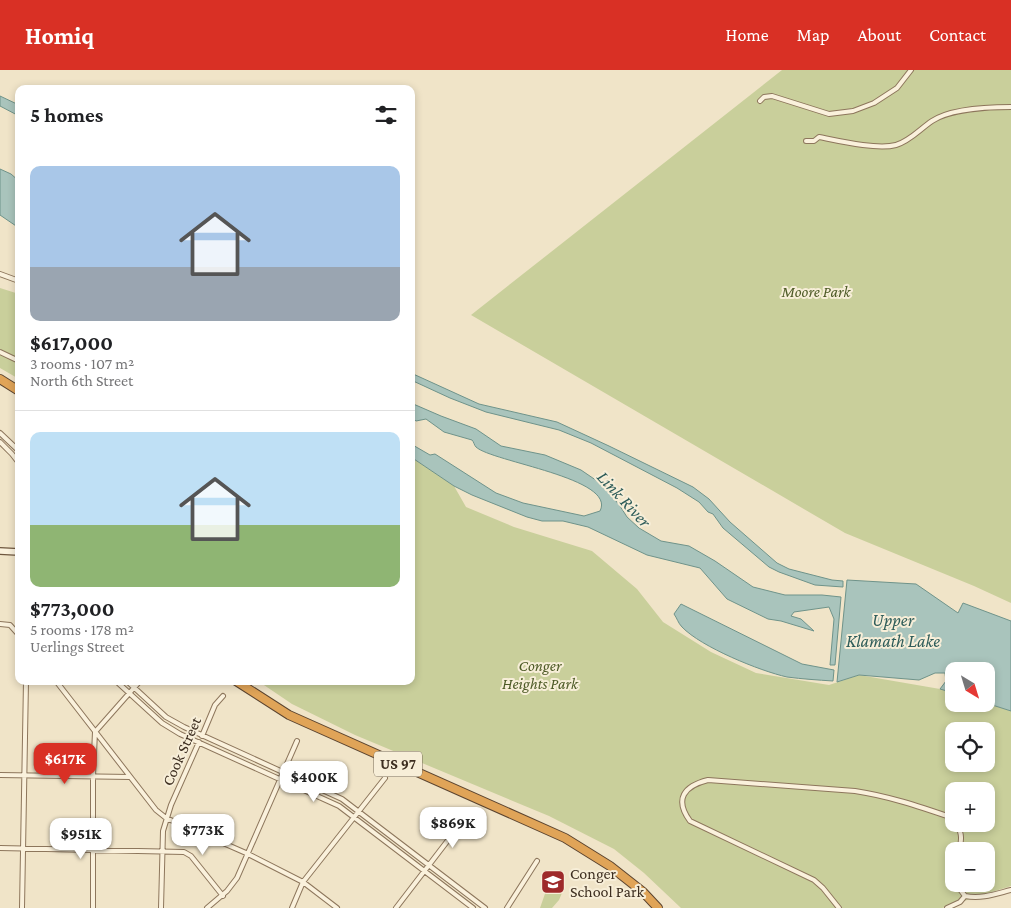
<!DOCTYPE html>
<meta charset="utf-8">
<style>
body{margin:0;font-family:"Crimson Pro",serif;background:#f2f2f2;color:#202124;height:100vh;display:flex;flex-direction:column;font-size:19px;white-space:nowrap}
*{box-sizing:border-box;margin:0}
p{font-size:16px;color:#757577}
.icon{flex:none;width:28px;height:28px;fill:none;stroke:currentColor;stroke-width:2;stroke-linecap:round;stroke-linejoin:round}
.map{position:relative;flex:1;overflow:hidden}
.drawer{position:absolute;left:15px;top:15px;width:400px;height:600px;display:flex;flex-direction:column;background:#fff;border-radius:10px;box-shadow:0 2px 8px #0003}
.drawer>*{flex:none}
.needle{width:32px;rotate:142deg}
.buttons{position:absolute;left:945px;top:592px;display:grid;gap:10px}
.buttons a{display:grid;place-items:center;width:50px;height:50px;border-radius:10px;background:#fff;box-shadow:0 2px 8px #0003;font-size:25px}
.price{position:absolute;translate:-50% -42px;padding:0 11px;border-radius:10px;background:#fff;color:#222;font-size:16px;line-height:32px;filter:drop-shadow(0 1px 2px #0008)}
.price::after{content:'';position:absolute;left:50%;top:30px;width:15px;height:11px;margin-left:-8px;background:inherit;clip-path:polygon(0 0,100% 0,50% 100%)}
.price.active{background:#d93025;color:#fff}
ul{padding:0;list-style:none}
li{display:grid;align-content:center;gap:10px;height:265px;padding:0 15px}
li+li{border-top:1px solid #e0e0e0}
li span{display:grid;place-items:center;height:155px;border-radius:10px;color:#555}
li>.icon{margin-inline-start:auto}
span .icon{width:90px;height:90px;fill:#fffc;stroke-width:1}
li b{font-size:21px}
h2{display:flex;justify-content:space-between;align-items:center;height:60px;padding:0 15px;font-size:21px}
header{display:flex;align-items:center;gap:30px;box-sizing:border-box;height:70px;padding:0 25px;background:#d93025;color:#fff}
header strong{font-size:24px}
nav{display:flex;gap:28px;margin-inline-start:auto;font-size:18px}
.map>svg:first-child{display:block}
.park{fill:#c9cf9b;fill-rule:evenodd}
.water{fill:#a9c4bc;stroke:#6f938a}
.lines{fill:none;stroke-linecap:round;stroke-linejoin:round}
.street-casing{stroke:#8d765c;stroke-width:6}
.secondary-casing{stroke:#6f573f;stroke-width:8}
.highway-casing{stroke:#5b4430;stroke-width:10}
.street{stroke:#faf1dc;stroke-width:4}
.secondary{stroke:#faf1dc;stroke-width:5.5}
.highway{stroke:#e0a458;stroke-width:8}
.labels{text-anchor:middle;stroke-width:4;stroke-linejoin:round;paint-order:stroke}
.shield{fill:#f7eed8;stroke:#756857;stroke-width:1}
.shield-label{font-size:15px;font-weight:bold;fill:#3d2e20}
.park-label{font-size:16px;font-style:italic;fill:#4d5a26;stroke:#f7eed8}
.street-label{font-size:16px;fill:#3d2e20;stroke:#f7eed8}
.poi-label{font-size:16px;fill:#3d2e20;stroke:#f7eed8;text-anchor:start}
.water-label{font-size:18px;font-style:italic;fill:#2f5d5a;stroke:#f7eed8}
</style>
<header>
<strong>Homiq</strong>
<nav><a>Home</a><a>Map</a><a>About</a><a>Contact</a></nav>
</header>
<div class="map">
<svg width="1011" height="838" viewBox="0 0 1011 838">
<rect width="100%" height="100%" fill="#f0e4c8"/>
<path class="park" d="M782,0h229v533l-37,-17 -129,-53 -374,-218z
M0,218l19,6v85l-19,-11z
M411,387l43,29 12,21 48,20 78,24 45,38 26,33 48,30 45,21 73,12 30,-10 81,14 14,4v11l32,-1 25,8v175l-69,22h-261l-37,-35 -30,-24 -65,-33 -194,-81 -63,-31 -34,-23h153zM954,661h32v33h-32zM954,721h32v33h-32zM954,781h32v33h-32z
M547,818l15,5 -3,7 -7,8h-12z"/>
<path class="water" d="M0,26l19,9v11l-19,-10z
M0,99l11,5 8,7v47l-19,-13z
M411,303l68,31 78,18 52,24 84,41 16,12 21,23 47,41 12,6 43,11 11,1v6l-28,-2 -36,-13 -10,-5 -46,-39 -10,-14 -5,-2 -9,-10 -22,-14 -86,-45 -32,-13 -73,-18 -36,-14 -39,-18z
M411,333l30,13 35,13 25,17 44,9 36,15 22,15 17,21 7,11 12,11 22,13 28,5 26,15 38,26 32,8h37l19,2 -6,68h-5l4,-46 -5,-12 -35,5 -3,4 10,3 13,12 -33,-10 -13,-2 -41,-20 -27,-31 -53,-13 -59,-28 -25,-6h-21l-15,-4 -55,-22 -18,-9 -43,-29v-13l19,11 5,-1 61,39 27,10 61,13 16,-5c17,-33 -108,-49 -124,-64 -2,-2 -2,-5 -4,-7l-28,-8 -18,-13 -10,2 -5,-4z
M847,510l69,4 42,29 5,-10 48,18v90l-25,-8v-32h-32v22l-14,-4 6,-8 -1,-8h-10l-16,7 -60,-5 -22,7z
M681,534l121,60 32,6 -1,11c-15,-1 -31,-2 -46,-4 -27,-6 -86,-30 -105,-50 -4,-4 -5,-9 -8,-13z"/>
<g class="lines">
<defs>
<path id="street" d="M760,31l4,-4 8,-1 57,18 24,-3 21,-8 23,-15 14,-18
M806,71h8l5,-4c20,4 58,13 77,8 14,-4 24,-16 36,-24 18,-12 57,-14 79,-14
M0,204l19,7
M0,282l19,9
M0,363l19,18
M0,372l12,12 7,9
M0,554l10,1 9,10
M56,611l100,129 10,8 80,35 57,29 34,26
M116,611l46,42 18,11 159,72 134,102
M127,611l39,36 18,10 158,72 143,109
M202,666l13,-31 8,-9
M0,705l130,2
M957,754c5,10 5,16 2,27
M0,778l184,4 7,4 32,40
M954,800v10
M956,814l9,12c17,3 30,-2 46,-6
M22,838l4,-227
M93,838v-132l2,-44 45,-51
M161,838l2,-77 8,-26 28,-63
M207,838l20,-17 10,-13 60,-137
M292,838l11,-26 82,-104
M396,838l66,-86
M507,838l30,-47
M839,838l-16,-20 -9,-8 -124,-59c-16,-22 -6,-35 18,-41l147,11c33,5 63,15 95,26l4,3
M947,838l13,-6 5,-6"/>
<path id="secondary" d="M0,481l19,1"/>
<path id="highway" d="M0,309l19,12
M236,611l53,34 276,123 45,28 33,26 15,16"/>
</defs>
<use href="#street" class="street-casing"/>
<use href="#secondary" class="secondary-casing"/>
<use href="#highway" class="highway-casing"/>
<use href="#street" class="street"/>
<use href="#secondary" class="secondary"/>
<use href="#highway" class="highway"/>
</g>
<defs>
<symbol id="school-square" viewBox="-11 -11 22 22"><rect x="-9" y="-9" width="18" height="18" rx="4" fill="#9e2a2b" stroke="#f7eed8"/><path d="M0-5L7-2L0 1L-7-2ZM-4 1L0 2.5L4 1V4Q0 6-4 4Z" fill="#fff"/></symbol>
</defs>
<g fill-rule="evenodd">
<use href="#school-square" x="539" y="798" width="28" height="28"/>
</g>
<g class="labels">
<rect class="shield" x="374" y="681.5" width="48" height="25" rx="4"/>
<g class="shield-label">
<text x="398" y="699">US 97</text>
</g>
<g class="park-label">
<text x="816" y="227">Moore Park</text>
<text x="540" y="601">Conger<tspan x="540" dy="18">Heights Park</tspan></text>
</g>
<g class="street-label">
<text transform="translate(181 681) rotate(-66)" y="6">Cook Street</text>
</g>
<g class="poi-label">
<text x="570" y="809">Conger<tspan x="570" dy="18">School Park</tspan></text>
</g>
<g class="water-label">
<text transform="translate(624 429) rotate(47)" y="6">Link River</text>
<text x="893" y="556">Upper<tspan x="893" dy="21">Klamath Lake</tspan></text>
</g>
</g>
</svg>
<div class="buttons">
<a><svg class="needle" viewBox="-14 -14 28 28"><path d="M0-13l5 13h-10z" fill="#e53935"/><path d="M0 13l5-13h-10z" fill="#757577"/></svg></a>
<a><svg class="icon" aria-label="locate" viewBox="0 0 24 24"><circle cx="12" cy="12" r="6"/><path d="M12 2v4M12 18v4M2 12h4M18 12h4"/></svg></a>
<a>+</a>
<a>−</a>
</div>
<b class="price active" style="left:65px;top:715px">$617K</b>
<b class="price" style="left:314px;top:733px">$400K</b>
<b class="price" style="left:453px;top:779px">$869K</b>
<b class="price" style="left:203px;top:786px">$773K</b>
<b class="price" style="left:81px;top:790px">$951K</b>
<section class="drawer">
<h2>5 homes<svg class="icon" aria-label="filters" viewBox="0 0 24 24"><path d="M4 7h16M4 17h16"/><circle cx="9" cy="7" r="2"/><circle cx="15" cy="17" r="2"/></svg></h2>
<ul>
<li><span style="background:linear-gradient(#a9c7e8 65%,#9aa5b1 0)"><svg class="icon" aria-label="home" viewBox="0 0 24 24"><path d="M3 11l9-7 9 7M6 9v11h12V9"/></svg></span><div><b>$617,000</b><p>3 rooms · 107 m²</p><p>North 6th Street</p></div></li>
<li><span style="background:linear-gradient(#bfe0f5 60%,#8fb573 0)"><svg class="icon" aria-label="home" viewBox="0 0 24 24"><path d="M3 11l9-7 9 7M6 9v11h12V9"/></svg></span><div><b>$773,000</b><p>5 rooms · 178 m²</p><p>Uerlings Street</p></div></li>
</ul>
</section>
</div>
